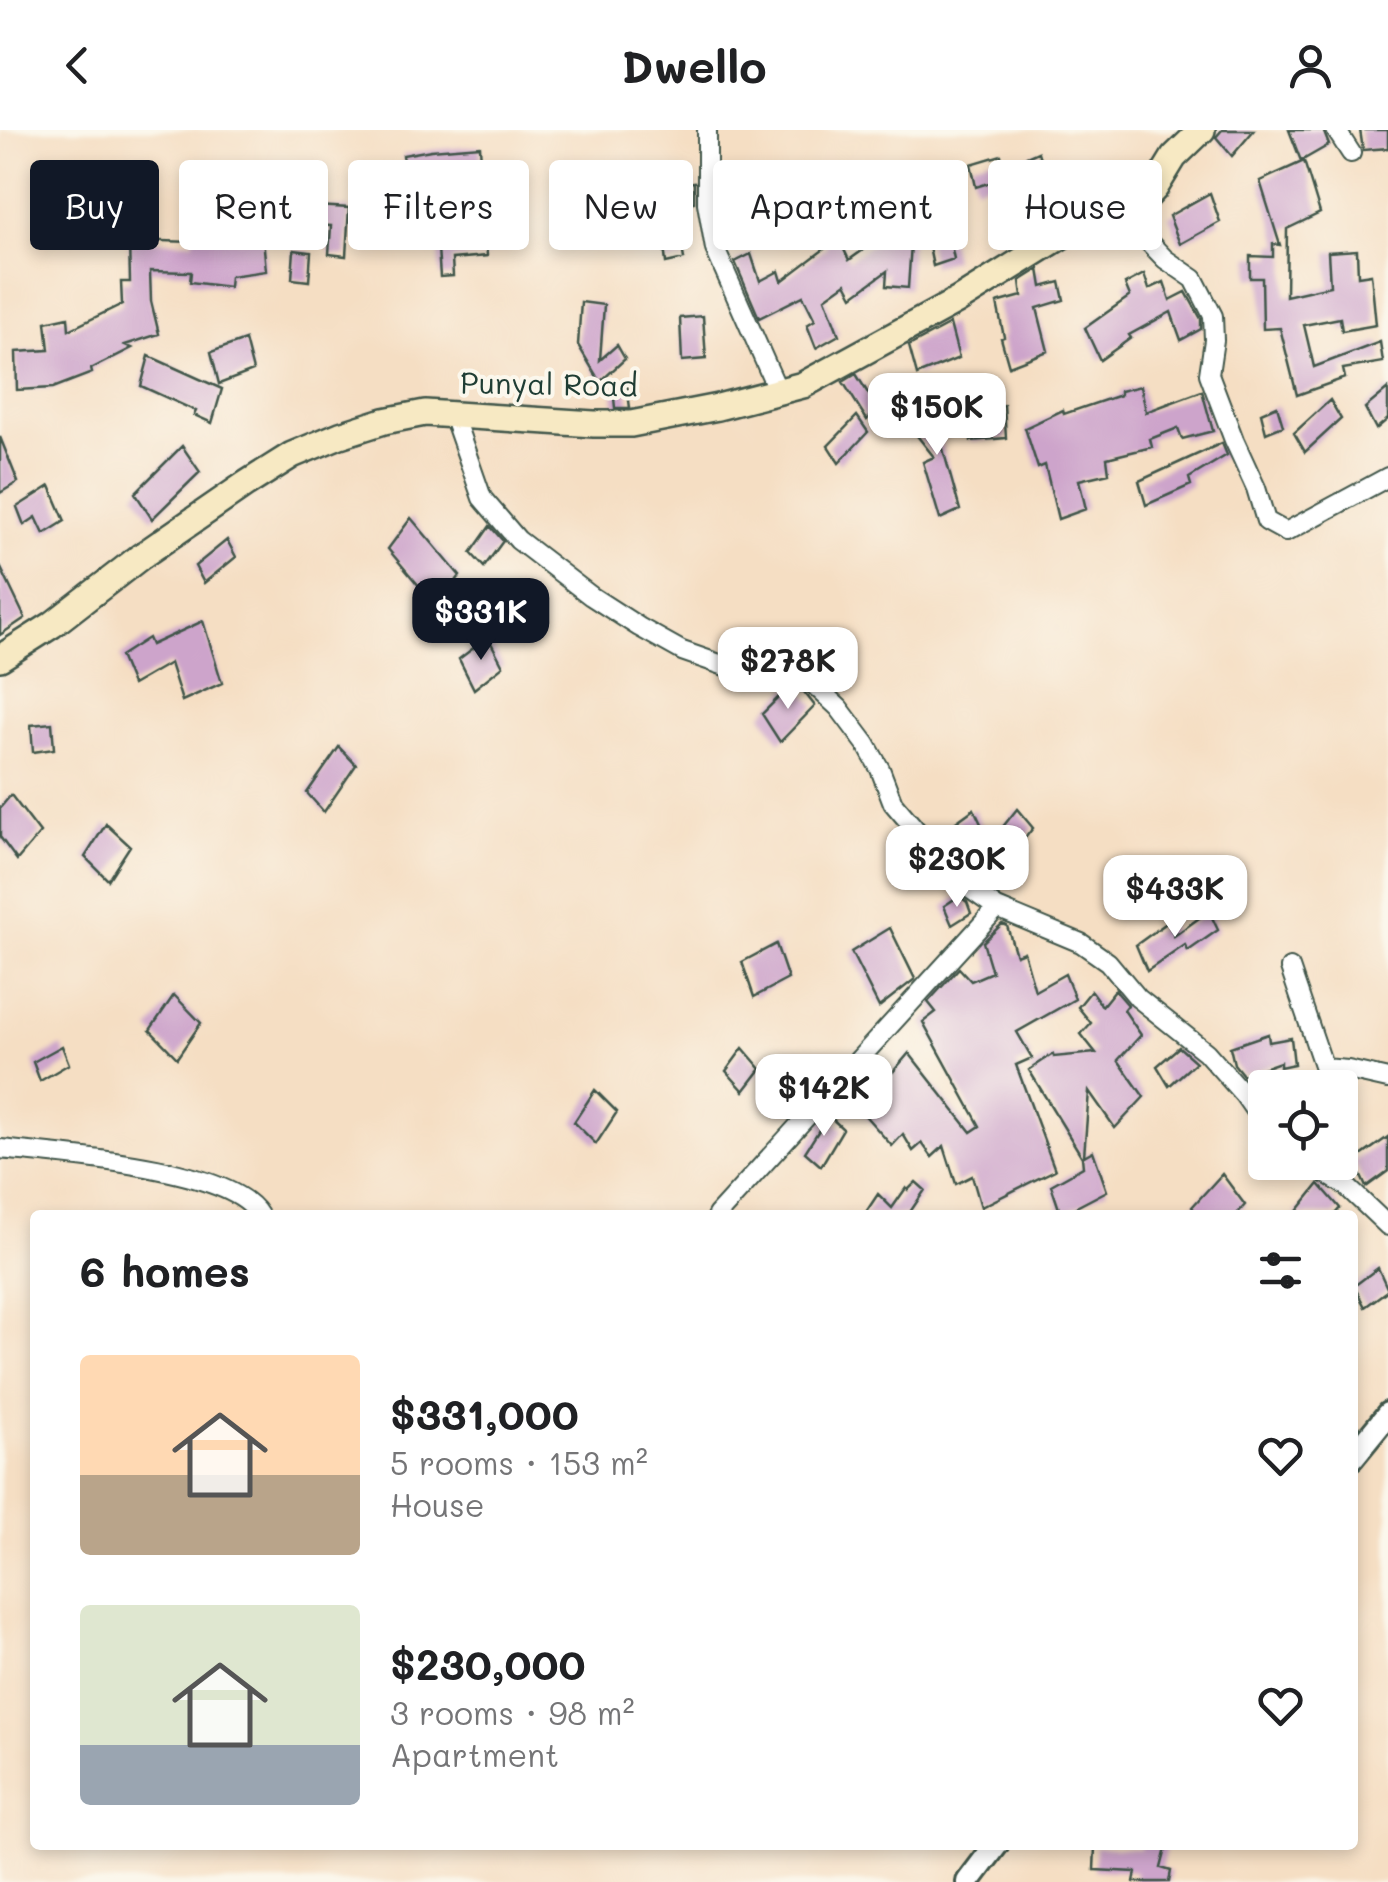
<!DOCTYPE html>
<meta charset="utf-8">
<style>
body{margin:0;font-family:Mali,sans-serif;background:#f2f2f2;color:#202124;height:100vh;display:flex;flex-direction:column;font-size:38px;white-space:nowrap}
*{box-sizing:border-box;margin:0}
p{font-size:32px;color:#757577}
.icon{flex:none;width:55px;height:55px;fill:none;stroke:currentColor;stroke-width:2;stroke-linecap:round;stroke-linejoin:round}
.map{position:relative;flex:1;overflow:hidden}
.sheet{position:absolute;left:30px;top:1080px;width:1328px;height:640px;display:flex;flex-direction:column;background:#fff;border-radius:10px;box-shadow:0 5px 15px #0003}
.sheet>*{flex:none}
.hud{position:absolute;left:30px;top:30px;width:1330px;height:90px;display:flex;gap:20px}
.fabs{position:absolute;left:1248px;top:940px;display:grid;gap:20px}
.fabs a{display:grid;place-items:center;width:110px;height:110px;border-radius:10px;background:#fff;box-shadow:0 5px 15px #0003;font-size:50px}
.price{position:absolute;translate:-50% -85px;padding:0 22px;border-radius:20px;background:#fff;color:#222;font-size:32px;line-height:65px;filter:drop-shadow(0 2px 5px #0008)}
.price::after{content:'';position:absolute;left:50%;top:60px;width:30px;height:22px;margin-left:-15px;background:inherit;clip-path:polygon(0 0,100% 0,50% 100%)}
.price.current{background:#111827;color:#fff}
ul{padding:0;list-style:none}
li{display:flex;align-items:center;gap:30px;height:250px;padding:0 50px}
li span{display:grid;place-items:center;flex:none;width:280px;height:200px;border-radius:10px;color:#555}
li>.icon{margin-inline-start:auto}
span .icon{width:120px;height:120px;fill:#fffc;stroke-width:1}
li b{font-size:42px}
h2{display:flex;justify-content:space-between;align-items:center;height:120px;padding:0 50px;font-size:42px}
.chip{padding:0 35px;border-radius:10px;background:#fff;box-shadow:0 5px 15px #0003;font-size:35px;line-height:90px}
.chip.current{background:#111827;color:#fff}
header{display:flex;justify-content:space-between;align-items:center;height:130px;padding:0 50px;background:#fff;font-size:45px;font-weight:700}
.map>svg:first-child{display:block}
.building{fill:#cda4cb}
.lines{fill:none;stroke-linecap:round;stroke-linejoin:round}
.minor-casing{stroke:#3f5549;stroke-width:22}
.tertiary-casing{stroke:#3f5549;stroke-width:28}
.secondary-casing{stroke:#3f5549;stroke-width:30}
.minor{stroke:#fff;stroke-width:18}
.tertiary{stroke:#fff;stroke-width:22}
.secondary{stroke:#f7e9c3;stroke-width:25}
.labels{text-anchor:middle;stroke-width:8;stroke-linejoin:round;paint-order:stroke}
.street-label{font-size:30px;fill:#1f3d34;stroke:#fbf7ec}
</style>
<header><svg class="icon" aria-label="back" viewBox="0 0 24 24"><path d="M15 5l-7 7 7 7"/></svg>Dwello<svg class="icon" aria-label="person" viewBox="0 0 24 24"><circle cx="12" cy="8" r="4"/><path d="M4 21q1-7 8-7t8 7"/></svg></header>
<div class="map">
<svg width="1388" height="1752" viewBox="0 0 1388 1752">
<rect width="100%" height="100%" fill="#fbf7ec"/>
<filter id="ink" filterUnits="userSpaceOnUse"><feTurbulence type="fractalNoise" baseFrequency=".01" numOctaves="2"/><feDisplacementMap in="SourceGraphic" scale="20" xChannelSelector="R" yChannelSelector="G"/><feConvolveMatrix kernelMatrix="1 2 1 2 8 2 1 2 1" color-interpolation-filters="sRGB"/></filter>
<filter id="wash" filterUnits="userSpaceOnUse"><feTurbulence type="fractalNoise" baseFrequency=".0048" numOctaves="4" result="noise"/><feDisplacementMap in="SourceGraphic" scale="40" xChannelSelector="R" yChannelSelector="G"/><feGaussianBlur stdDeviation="2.25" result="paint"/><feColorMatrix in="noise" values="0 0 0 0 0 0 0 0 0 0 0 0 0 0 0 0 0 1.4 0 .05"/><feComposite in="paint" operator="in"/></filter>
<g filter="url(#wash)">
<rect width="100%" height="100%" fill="#f5dec3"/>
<g id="blocks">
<path class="building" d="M1222,0h32l-22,26 -16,-19z
M1289,0h34l6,15 -28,16z
M1360,0h28v18l-25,2z
M480,16l7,110 -35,3 1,17 -13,1 -3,-44 18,-1 -2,-39 -44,8 -6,-46 28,-5z
M1038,22l7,23 -25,12 -7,-24z
M1001,25l4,23 -29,9 -5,-23z
M1304,31l16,52 -33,16 -1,67 44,-10 -2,-34 29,-2 1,26 13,-2 5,51 -34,6 -2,-13 -36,7 10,42 66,-25 3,20 -40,7 2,9 -48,17 -17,-67 -17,1 -1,-51h-12v-22l23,1v-13l7,1 -20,-64z
M933,45l6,12 -20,17 -3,-15z
M694,52v20l-40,6 -1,-20z
M1210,63l10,29 -40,22 -11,-28z
M914,69l-6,89 -22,-2 1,-15 -34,25 -7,-13 -21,15 14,37 -23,13 -9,-23 8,-5 -12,-24 -44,22 -24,-56 16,-8 9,27 19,-10 3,10 45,-34 -12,-24 12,-9 22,46 28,-20 -6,-13z
M300,75l49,3 -3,48 -17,-2 2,-28 -32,-2z
M261,84l5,57 -36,5 -1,11 -39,-5 1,-10 -41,-1 1,30 8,33 -34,11 7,3 -41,21 1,4 -39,15 -36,2 -1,-38 33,-2 -3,-28 22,-5 1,13 53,-26 -1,-22h9l-1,-42 64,2 1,-7 46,5 -2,-22z
M946,91l8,38 -21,7 -8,-38z
M680,105l4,24 -18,4 -3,-25z
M294,120l17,2 -2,29 -17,-2z
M1039,139l3,18 18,-5 4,18 -27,8 11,43 -39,15 -8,-28 3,-1 -7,-34 25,-7 -2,-15z
M1144,144l5,15 15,-7 6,18 16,-8 15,27v10l-20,11 -10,-28 -42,23 2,3 -31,22 -15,-32 45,-32 -5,-12z
M581,172l23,3 -4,55 17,-15 8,14 -25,23 -22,-37z
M703,186l3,43 -24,2 -2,-43z
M950,194l9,34 -42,17 -8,-29z
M245,210l8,31 -34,13 -8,-32z
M149,226l73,33 -10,34 -18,-8 2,-4 -55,-25z
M856,244l22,35 -11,11 -24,-38z
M627,255l3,23h-15l-2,-20z
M1141,256l5,26 56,-21 11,40 -31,8 -4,-11 -28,11 2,8 -45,11 2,15 -30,7 7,29 -28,10 -13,-54 -7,3 -13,-40 38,-18 1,4 56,-19v-4z
M1388,259v30l-12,10 -11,-21z
M1330,270l11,19 -36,33 -11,-19z
M922,275l13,17 11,-13 11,14 -16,19 19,68 -20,9 -17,-57 11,-5 -27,-34z
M1004,275l2,33 -35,3 -1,-24 12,-1v-9z
M1277,276l6,20 -17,7 -5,-20z
M857,286l11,16 -29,31 -11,-17z
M0,307l18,45 -18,11z
M1222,313l5,12 -38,23 2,7 -45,20 -7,-24z
M182,316l18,26 -48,47 -17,-26z
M50,356l15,35 -21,13 -8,-17 -12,8 -7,-18z
M411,388l49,58 -24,30 -48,-57z
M490,396l13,15 -19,26 -13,-14z
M227,410l9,17 -32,26 -9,-17z
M0,436l25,52 -25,17z
M203,491l19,62 -40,18 -12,-38 -38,22 -12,-29 28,-18 3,7z
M488,507l15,29 -29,23 -15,-30z
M788,558l16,4 11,14 -35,36 -18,-28z
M52,593l2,26 -21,3 -2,-27z
M339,617l17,18 -32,47 -17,-19z
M11,665l29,38 -23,27 -17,-23v-29z
M974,679l16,34 27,-34 16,19 -27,34 2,2 -20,23 -10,-7 -28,-40 11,-7 -5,-11z
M106,694l24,22 -22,34 -23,-23z
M959,766l8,6 4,11 -19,12 -8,-19z
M1209,781l9,19 -30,21 -3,-6 -38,26 -11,-26 32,-23 6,14z
M1002,794l5,2 9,29 8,-3 11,39 30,-17 10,25 -58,33 15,26 -16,7 39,105 -74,37 -9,-31 -16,8 -12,-38 -12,11 -10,-14 -9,8 -10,-17 -11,12 -47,-53 27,-29 14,16 23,-27 62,79 9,-6 -57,-104 13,-10 -8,-10 31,-34 12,13 21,-9 -9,-30z
M890,798l25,51 -36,28 -28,-55z
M776,814l12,35 -34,18 -12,-35z
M1115,860l13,15 -4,5 17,25 -23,25 26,37 -29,31 -26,-37 -5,65 9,-5 14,40 -46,24 -10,-30 32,-18 -1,-10 -53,-87 24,-16 1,3 42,-4 -15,-19 10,-11 -13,-16 13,-16 11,15z
M174,865l27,28 -24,35 -27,-28z
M1268,904l1,8 22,-4 3,26 -14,3v-5l-37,13 -9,-11 -4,-17z
M62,916l7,18 -29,17 -7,-19z
M1179,917l17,15 -27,24 -12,-20z
M743,918l18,21 -17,22 -18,-20z
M595,960l22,22 -21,32 -22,-22z
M826,983l17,16 -22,37 -16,-14 16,-25 -4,-3z
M1388,1007v34l-22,16 -12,-26z
M1222,1044l23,31 -9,10h-38l-6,-8z
M916,1052l9,8 -17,25h-44l14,-21 14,14 14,-20 2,2z
M1319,1054l21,24 -6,7h-40z
M1378,1138l10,22 -23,17 -11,-21z
M1141,1715h26l-6,23 10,3 -2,11h-35l2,-10 -42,-2 1,-23 45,2z"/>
</g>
</g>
<g filter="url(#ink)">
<use href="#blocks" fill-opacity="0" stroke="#3f5549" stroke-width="2.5"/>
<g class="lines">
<defs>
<path id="minor" d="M707,0v73l8,46 63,142
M1336,0l15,23
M1126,82l15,22 24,25 29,20 19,37 1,24 -5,34 25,66 22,48 10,33 20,11 102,-55
M453,285l29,83 36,42 73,56 48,31 43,24 46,16 45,5 37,9 29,27 27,36 14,25 13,34 57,67 20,19 27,19 84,35 27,19 30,36 68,54 38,43 21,30
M1290,838l34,100 24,2 40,9
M0,1019c56,6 231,17 259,66
M1307,1032l39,24 42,40
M717,1085l280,-307"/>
<path id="tertiary" d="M1352,1328l36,-44
M968,1752l28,-37"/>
<path id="secondary" d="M0,528l52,-33 88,-68 106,-73 46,-29 48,-20 44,-14 41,-8 169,11h37l87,-17 85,-22 154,-84 109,-68 49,-15 24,-13 16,-17 19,-31 28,-27"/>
</defs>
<use href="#minor" class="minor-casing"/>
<use href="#tertiary" class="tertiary-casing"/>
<use href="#secondary" class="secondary-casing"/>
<use href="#minor" class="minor"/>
<use href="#tertiary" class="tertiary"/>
<use href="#secondary" class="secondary"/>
</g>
</g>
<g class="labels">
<g class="street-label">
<text transform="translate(549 255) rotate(1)" y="10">Punyal Road</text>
</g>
</g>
</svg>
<div class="fabs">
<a><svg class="icon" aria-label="locate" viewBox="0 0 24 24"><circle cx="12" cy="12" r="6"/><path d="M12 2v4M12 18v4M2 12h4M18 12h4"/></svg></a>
</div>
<b class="price" style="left:937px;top:328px">$150K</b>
<b class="price current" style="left:481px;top:533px">$331K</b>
<b class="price" style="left:788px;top:582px">$278K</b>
<b class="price" style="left:957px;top:780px">$230K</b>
<b class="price" style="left:1175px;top:810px">$433K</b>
<b class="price" style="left:824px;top:1009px">$142K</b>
<div class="hud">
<a class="chip current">Buy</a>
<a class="chip">Rent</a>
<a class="chip">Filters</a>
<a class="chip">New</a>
<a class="chip">Apartment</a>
<a class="chip">House</a>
</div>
<section class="sheet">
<h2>6 homes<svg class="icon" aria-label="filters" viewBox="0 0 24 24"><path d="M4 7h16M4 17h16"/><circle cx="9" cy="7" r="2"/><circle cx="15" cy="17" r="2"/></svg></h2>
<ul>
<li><span style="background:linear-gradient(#ffd9b3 60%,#b9a48a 0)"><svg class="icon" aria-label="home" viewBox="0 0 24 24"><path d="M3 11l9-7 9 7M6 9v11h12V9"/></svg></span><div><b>$331,000</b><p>5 rooms · 153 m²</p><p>House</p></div><svg class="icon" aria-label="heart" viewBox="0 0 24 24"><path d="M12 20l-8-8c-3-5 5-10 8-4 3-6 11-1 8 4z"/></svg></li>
<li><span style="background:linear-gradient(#dfe7d0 70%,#9aa5b1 0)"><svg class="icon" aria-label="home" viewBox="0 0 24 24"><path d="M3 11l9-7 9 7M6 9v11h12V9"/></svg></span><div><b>$230,000</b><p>3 rooms · 98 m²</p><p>Apartment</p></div><svg class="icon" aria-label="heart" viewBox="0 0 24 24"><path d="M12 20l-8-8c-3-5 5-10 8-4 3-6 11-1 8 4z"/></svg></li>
</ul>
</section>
</div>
